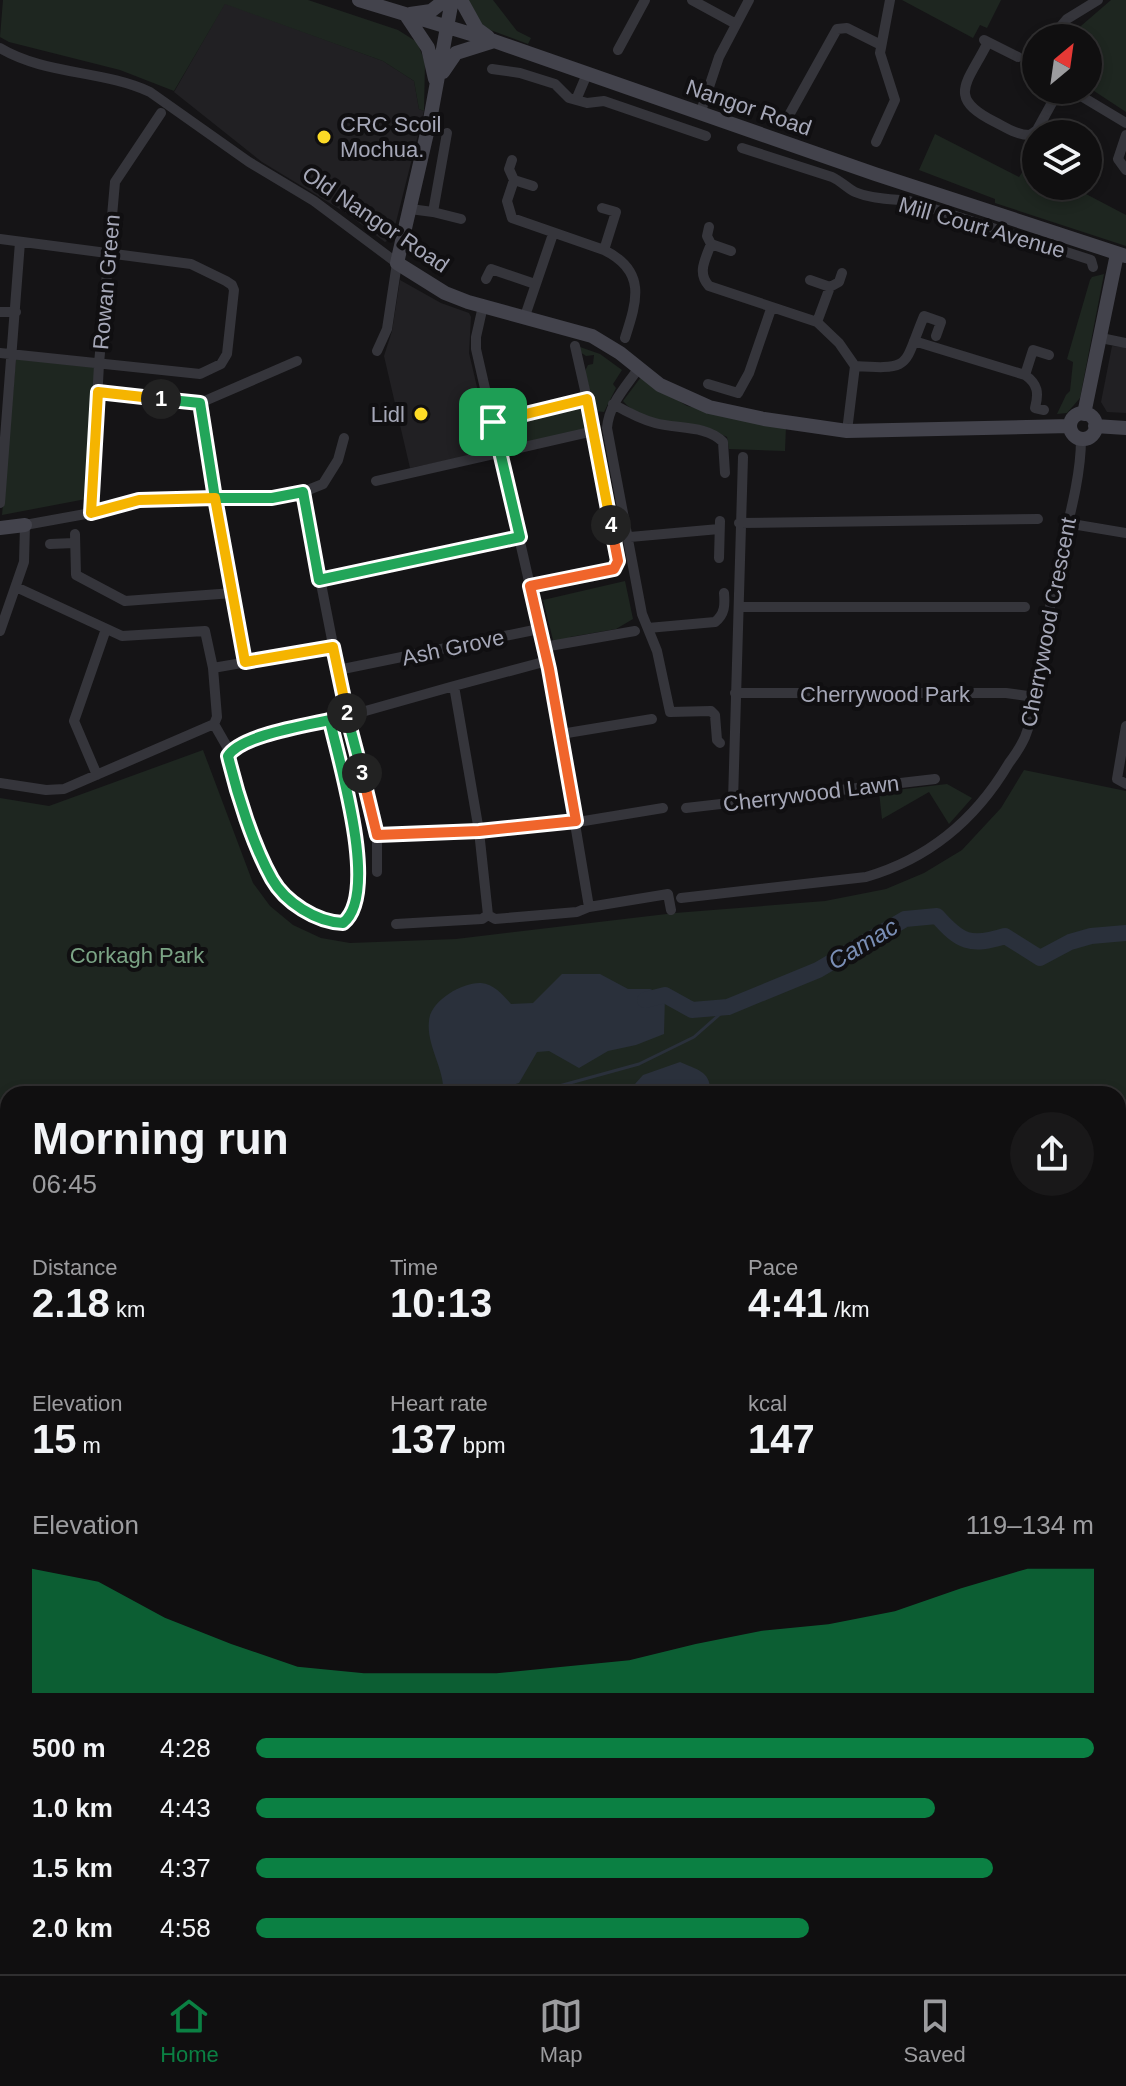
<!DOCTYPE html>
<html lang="en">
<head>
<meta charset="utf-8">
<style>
  :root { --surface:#100f10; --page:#191819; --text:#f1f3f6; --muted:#9c9c9f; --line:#302f30; --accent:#0b8043 }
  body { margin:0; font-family:Arial,sans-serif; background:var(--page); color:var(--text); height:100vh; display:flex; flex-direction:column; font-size:30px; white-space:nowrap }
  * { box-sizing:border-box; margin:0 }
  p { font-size:26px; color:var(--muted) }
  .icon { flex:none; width:44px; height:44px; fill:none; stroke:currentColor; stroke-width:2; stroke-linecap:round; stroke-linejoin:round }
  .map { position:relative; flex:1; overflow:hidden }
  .sheet { position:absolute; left:0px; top:1086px; width:1126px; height:888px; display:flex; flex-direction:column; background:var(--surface); border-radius:24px 24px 0 0; box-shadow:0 4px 12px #0003,0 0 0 2px var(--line) }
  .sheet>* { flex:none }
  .needle { width:52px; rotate:29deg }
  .buttons { position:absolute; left:1022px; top:24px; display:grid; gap:16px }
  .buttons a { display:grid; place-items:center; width:80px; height:80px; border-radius:50%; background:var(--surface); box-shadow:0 4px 12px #0003,0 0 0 2px var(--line); font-size:40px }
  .pin { position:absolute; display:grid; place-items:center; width:68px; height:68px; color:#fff; margin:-34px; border-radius:16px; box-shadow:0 4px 12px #0006 }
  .km { position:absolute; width:40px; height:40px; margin:-20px; border-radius:50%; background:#222; color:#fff; font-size:22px; line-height:40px; text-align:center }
  .round { display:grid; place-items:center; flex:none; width:84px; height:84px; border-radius:42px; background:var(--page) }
  .overview { display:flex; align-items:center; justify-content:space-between; height:136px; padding:0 32px }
  h1 { font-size:44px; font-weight:700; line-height:60px }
  .figures { display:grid; grid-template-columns:repeat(3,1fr); gap:12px; height:136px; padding:8px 32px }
  .figures div { display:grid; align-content:center }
  .figures b { font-size:40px; font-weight:700 }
  .figures small { font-size:22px; font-weight:400 }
  .figures p { font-size:22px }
  .chart { height:224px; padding:16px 32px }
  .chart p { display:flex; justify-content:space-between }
  .chart svg { width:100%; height:144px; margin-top:8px; fill:var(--accent); opacity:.7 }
  ul { padding:0 32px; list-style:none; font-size:26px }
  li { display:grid; grid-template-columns:128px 96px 1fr; align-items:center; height:60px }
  li i { height:20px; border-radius:10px; background:var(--accent) }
  .menu { display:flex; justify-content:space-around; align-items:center; height:112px; border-top:2px solid var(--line); background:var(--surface); font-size:22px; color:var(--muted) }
  .menu a { display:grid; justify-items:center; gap:4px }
  .menu .current { color:var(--accent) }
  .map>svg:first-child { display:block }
</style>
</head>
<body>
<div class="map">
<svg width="1126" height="1974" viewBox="0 0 1126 1974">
  <rect width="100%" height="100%" fill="#151416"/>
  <path fill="#212023" d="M225 3 383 61 414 81 419 109 424 111 392 238 385 242 346 213 262 162 174 92Z
    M400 280 441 303 469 313 471 317 469 353 492 451 410 468 384 356 392 331Z
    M1112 346 1126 347V413L1107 412 1101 402Z"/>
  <path fill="#1e2620" d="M3 0H308L398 30 417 42 425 62 424 111 419 109 414 81 383 61 225 4 174 91 120 70 9 42 0 37Z
    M466 0H493L517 31 531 38 528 44 482 27Z
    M902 0H1001L987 28 980 25 973 38Z
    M1111 0H1126V112L1088 87V38H1067Z
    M935 134 1019 177 1036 152V186H1088V161L1099 167 1086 194 1126 215V246L995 203V199L919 170Z
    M1104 274 1080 398 1067 413 1057 414 1066 395 1070 391 1073 362 1067 359 1090 280 1092 277Z
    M580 347 600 354 622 370 613 384 616 388 604 412 595 411 585 371 588 365 593 364 594 355 586 356 580 352Z
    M16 359 93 367 96 370 86 499 2 515Z
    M641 377 687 406 786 426 785 451 729 449 727 437C699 421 642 426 623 401Z
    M581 405 584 429 514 446 509 421Z
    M625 581 633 619 616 629 570 637 571 640 554 644 543 600Z
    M203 750 253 883 270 906 293 925 321 938 350 943 456 939 675 913 825 901 886 889 924 873 962 850 1001 808 1024 770 1126 791V1212H1118V1094H8V1966H711L712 1974H0V798L49 806Z
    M947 784 972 798 949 824 929 792 882 819 879 792Z
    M1118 1314H1126L1125 1386 1118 1385Z"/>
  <path fill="#2a303b" d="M562 974H600L628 989H650L665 995 664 1034 636 1045 608 1051 579 1068 549 1051 537 1052 519 1083 496 1090 443 1094C446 1071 426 1046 429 1021 430 1001 462 982 481 983 494 984 503 995 511 1004L533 1003Z
    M680 1062C697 1070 712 1071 710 1094H626L643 1075Z
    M8 1277V1388H0V1279Z"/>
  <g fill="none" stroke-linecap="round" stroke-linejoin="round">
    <path stroke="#2a303b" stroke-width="3" d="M530 1094 639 1064 694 1037 728 1007"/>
    <path stroke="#2a303b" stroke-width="16" d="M645 1000 665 995 692 1010 728 1007 818 970 905 919 937 916C960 942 970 947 1005 936L1040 958 1070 942 1091 936 1126 933
      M0 1254 8 1253"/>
    <path stroke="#35353b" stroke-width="10" d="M692 0 736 24
      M1051 38 1067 19 1098 0
      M984 40 1018 57
      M988 42C968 83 945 97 995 122 1007 128 1017 135 1030 135L1037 130 1059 90
      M0 48C45 75 103 70 150 92L249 162 314 201 397 263 387 329 377 351
      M618 50 645 0
      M492 69 520 73 555 84 569 98 587 103 604 101 706 136
      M1071 90 1126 123
      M576 100 587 74
      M700 114 719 57 749 0
      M788 117 837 29 847 28 881 45
      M1126 135 1118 159 1126 170
      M876 142 895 100 880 53 890 0
      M742 148 832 177C841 181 848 189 855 192 872 199 891 199 909 201L1091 260 1093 267
      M512 160 509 169 514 180 533 186
      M514 180 507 201 512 218 604 250C647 271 637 301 625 338
      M602 208 616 212 604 250
      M410 209 433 212 447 133
      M433 212 461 219
      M709 227 707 236 711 244 731 251
      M0 239 191 264 226 281 232 285 234 290 227 354 221 364 200 374 0 353
      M711 244C705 260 697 273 709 286L817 322 839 343 855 366 847 431
      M486 279 491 269 535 284
      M810 280 830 287 839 282 842 273
      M483 306 476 337V349L549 669 589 907 668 894 671 910
      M0 312H16
      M525 316 553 234
      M817 322 830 287
      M1101 338 1126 343
      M914 341 1025 375 1033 350 1049 355
      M855 366C913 370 903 366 924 316L941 322 936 336
      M638 369C625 388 609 404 607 428L642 614 657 651 670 712 711 711 715 715 717 740 720 743
      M1025 375C1038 384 1039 393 1035 408L1044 410
      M708 384 738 393 749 373 771 309
      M98 392 200 403 297 361
      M200 403 245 662
      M613 404C627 412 640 419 655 423 676 429 707 425 723 442L725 473
      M493 422 587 399 575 346
      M376 481 594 431
      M303 492 347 716 377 835V872
      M0 503 20 242
      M91 513 99 364 115 182 161 113
      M739 523 1038 519
      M1066 523 1126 533
      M75 534 76 575 125 601 233 593
      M630 537 719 529
      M50 544 74 543
      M719 558 720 521
      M319 580 520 537
      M530 586 610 571 618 564 587 399
      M16 587 122 636 205 631 213 668 217 717 214 724
      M739 607H1025
      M648 628 715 622C725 614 725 605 724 593
      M0 631 24 562 25 525 91 513 139 500 272 498 303 492 323 484 338 460 344 438
      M544 647 635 631
      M547 661 454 686 479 831 584 821 663 808
      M213 668 333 647
      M338 670 539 629
      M735 693H1006L1035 697
      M214 724 230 752
      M1126 726 1117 779 1126 784
      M561 734 652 719
      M230 752 228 756C236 792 254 847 272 879 285 902 316 922 343 923 380 894 339 762 330 721
      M230 752 251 740 330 721 454 686
      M97 775 74 721 106 629
      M0 783 46 790 64 789 214 724
      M733 801 743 457
      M686 808 935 779
      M377 835 479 831 488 915
      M681 898 866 877C928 859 976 819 1009 763 1015 755 1021 746 1025 737 1043 691 1045 631 1054 582 1063 537 1081 485 1081 439
      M396 924 482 919 488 915 495 919 577 912 589 907
      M1118 1220H1126
      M1118 1308H1126
      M1118 1393H1126
      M1118 1482 1126 1483
      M1118 1567 1126 1568
      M1118 1654H1126
      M1118 1772 1126 1776
      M1118 1832H1126
      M1118 1919H1126
      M784 1966 785 1974
      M961 1966 962 1974
      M873 1969 916 1966"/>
    <path stroke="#43434c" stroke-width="14" d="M359 0 494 41 875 174 1126 256
      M452 0 430 120 397 263 445 293 468 302 592 336 620 353 660 385 709 407 764 419 847 431 1070 426
      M461 0 477 29 488 37
      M410 14 431 11 445 0
      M406 15 428 48 435 79
      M443 72 456 53 494 41
      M1070 426a13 13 0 1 1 26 0a13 13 0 1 1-26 0Z
      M1084 414 1117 254
      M1095 426 1126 428
      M0 528 25 525"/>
  </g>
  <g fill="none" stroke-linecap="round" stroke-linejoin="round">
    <defs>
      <path id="split-1" d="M161 399 200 403 215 498H272L303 492 319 580 520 537 493 422"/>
      <path id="split-2" d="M161 399 98 392 91 513 139 500 215 498 245 662 333 647 347 713"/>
      <path id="split-3" d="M347 713V716L330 721C339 762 380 894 343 923 316 922 285 902 272 879 253 845 237 794 228 756 242 733 319 724 347 716L362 773"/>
      <path id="split-4" d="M362 773 377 835 479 831 576 821 549 669 530 586 614 569 618 561 611 525"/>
      <path id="split-5" d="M493 422 587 399 611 525"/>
    </defs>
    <use href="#split-1" stroke="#fff" stroke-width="16"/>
    <use href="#split-2" stroke="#fff" stroke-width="16"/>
    <use href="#split-3" stroke="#fff" stroke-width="16"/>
    <use href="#split-4" stroke="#fff" stroke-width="16"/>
    <use href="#split-5" stroke="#fff" stroke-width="16"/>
    <use href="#split-1" stroke="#22a559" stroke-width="10"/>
    <use href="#split-2" stroke="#f5b400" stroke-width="10"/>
    <use href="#split-3" stroke="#22a559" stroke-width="10"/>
    <use href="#split-4" stroke="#f0652b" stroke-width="10"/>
    <use href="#split-5" stroke="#f5b400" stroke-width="10"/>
  </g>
  <g fill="#fddb26" stroke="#100f11" stroke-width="3">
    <circle cx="324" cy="137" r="8"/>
    <circle cx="421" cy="414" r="8"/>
  </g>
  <g text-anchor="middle" stroke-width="8" stroke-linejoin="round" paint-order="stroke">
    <g font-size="22" fill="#a5a7b7" stroke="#100f11">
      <text transform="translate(749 107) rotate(19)" y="8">Nangor Road</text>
      <text transform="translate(376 219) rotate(34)" y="8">Old Nangor Road</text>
      <text transform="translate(982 227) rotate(16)" y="8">Mill Court Avenue</text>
      <text transform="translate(106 282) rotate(-85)" y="8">Rowan Green</text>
      <text transform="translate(1048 622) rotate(-79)" y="8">Cherrywood Crescent</text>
      <text transform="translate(453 647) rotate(-12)" y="8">Ash Grove</text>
      <text x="885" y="702">Cherrywood Park</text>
      <text transform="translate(811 793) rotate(-7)" y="8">Cherrywood Lawn</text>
    </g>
    <g font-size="22" fill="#a5a7b7" stroke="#100f11" text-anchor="start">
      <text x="340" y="132">CRC Scoil<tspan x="340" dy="25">Mochua.</tspan></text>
      <text x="405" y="422" text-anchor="end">Lidl</text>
    </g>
    <g font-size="22" fill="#7ba485" stroke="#100f11">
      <text x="137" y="963">Corkagh Park</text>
    </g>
    <g font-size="24" font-style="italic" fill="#7a8eb5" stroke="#100f11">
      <text transform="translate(863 944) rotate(-31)" y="8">Camac</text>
    </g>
  </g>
</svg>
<div class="buttons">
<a><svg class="needle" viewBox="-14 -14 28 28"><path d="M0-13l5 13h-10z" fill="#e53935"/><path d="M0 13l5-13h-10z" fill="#9c9c9f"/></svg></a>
<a><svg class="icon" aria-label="layers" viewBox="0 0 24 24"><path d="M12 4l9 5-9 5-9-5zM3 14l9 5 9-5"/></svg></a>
</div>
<div class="pin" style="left:493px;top:422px;background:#1e9e55"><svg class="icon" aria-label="arrive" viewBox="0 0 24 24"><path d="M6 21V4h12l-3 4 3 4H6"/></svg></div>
<b class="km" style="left:161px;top:399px">1</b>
<b class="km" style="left:347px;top:713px">2</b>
<b class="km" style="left:362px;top:773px">3</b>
<b class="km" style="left:611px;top:525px">4</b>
<section class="sheet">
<div class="overview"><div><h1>Morning run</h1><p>06:45</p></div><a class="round"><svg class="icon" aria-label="share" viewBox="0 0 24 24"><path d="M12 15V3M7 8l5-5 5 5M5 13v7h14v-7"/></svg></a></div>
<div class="figures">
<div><p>Distance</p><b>2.18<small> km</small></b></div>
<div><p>Time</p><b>10:13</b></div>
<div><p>Pace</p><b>4:41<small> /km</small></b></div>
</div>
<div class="figures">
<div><p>Elevation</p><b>15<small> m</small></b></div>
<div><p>Heart rate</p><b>137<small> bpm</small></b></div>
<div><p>kcal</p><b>147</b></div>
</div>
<div class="chart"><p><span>Elevation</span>119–134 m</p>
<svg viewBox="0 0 160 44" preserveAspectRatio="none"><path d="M0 44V6L10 10L20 21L30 29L40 36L50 38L60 38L70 38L80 36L90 34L100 29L110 25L120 23L130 19L140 12L150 6L160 6V44z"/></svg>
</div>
<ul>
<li><b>500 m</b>4:28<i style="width:100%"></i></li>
<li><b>1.0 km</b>4:43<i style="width:81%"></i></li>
<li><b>1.5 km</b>4:37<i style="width:88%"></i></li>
<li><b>2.0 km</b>4:58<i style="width:66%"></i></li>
</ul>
</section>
</div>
<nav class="menu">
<a class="current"><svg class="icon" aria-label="home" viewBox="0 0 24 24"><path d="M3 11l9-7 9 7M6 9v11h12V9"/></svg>Home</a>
<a><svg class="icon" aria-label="map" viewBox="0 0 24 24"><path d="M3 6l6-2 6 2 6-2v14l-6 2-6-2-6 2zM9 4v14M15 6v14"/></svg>Map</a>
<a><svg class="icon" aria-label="saved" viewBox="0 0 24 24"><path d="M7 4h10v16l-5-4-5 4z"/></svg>Saved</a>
</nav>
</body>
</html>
